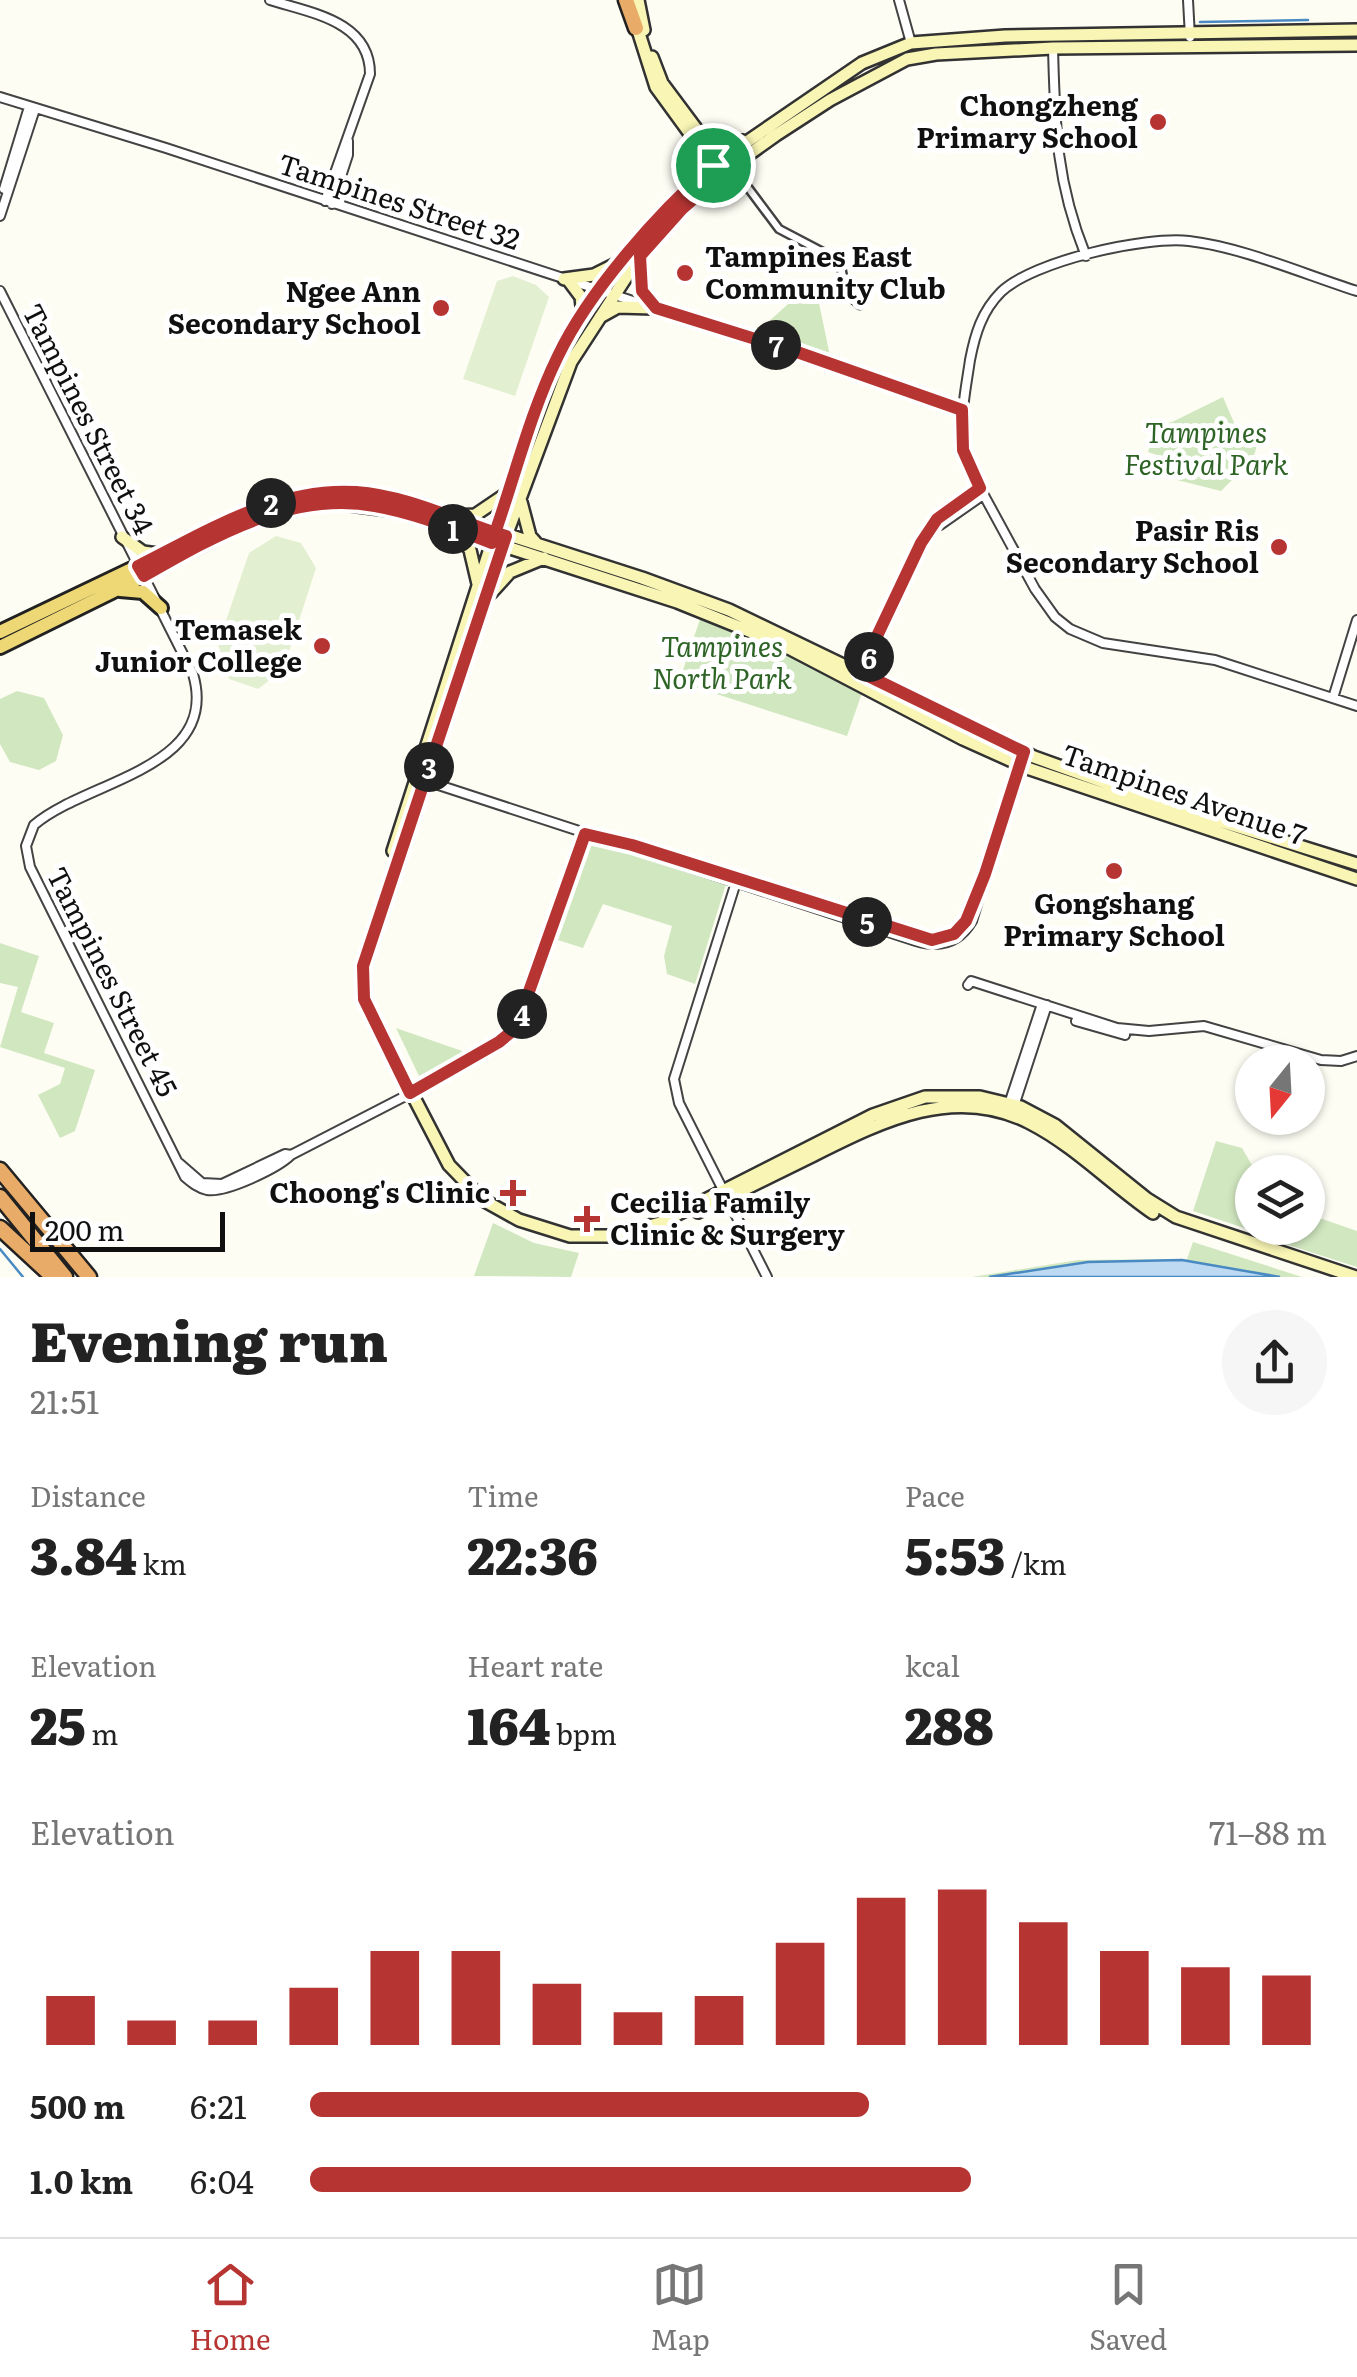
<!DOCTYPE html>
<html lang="en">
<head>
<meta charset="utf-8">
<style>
  :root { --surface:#fff; --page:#f6f6f6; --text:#222; --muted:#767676; --line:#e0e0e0; --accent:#b63533 }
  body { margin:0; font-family:Literata,serif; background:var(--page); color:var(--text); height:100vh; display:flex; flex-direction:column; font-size:38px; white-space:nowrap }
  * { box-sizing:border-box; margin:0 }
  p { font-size:32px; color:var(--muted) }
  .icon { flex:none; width:55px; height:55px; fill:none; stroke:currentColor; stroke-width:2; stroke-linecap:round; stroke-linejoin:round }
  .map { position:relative; height:1277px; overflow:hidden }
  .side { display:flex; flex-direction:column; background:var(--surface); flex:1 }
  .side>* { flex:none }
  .needle { width:65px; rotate:198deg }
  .controls { position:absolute; left:1235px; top:1045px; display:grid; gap:20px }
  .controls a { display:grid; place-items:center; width:90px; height:90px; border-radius:50%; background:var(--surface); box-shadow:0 2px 8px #0004; font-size:50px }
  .scale { position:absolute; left:30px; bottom:25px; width:195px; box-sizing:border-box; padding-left:10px; border:5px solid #101010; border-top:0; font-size:28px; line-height:35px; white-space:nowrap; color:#101010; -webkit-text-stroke:8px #fff; paint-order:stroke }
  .pin { position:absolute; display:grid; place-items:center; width:85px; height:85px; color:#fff; margin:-42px; border:5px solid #fff; border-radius:50%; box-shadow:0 2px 10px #0007 }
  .km { position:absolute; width:50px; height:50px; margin:-25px; border-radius:50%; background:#222; color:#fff; font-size:28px; line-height:50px; text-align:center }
  .round { display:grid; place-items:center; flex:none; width:105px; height:105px; border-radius:52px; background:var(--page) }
  .summary { display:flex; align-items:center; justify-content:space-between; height:170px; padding:0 30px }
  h1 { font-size:55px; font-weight:800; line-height:75px }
  .metrics { display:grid; grid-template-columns:repeat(3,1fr); gap:15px; height:170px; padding:10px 30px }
  .metrics div { display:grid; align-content:center }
  .metrics b { font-size:50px; font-weight:800 }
  .metrics small { font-size:28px; font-weight:400 }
  .metrics p { font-size:28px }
  .chart { height:280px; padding:20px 30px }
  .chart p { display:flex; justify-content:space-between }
  .chart svg { width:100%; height:180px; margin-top:10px; stroke:var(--accent); stroke-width:6 }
  ul { padding:0 30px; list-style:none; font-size:32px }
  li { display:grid; grid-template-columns:160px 120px 1fr; align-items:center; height:75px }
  li i { height:25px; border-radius:12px; background:var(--accent) }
  .dock { display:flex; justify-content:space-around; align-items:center; height:140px; border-top:2px solid var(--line); background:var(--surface); font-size:28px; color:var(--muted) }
  .dock a { display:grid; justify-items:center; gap:5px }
  .dock .current { color:var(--accent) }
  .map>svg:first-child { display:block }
</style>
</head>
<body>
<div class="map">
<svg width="1357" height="1277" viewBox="0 0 1357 1277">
  <rect width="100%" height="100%" fill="#fefdf4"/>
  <path fill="#d1e7c0" d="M797 296 819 303 830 356 757 332Z
    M1223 397 1238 432 1260 437 1248 473 1236 476 1221 491 1177 480 1163 457 1148 452 1157 425 1172 422Z
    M700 619 765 644 863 690 847 736 679 682Z
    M17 691 44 698 63 735 56 761 39 770 10 762 0 744V699Z
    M593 840 726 884 695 984 667 974 664 956 672 926 603 904 583 948 558 940Z
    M0 943 39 956 21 1012 54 1023 44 1053 95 1070 75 1131 60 1138 38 1095 60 1084 65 1068 0 1047 18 987 0 983Z
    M396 1028 465 1052 419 1076Z
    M1216 1141 1242 1148 1256 1172H1252V1228H1275L1271 1237 1193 1211Z
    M1308 1214 1357 1231V1267L1273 1240 1279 1228H1308Z
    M493 1223 534 1243 579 1253 571 1277 474 1276Z
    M1193 1242 1302 1277H972L1078 1260 1187 1259Z"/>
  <path fill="#e2efd1" d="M513 276 536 285 549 297 515 396 463 379 497 281Z
    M276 536 301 543 316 568 283 670 258 689 229 679 218 644 249 553Z"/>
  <path fill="#bddaf2" stroke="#4a8ac3" stroke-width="2.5" d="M1182 1260 1280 1277H989L1088 1262Z"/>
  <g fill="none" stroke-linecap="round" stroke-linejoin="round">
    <path stroke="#4a8ac3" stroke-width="2.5" d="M1200 22 1308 20
      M0 1249 23 1277"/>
    <defs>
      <path id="pedestrian" d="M737 173 779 229 840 261 846 293 860 305"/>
      <path id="minor" d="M270 0C311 13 370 21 370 74L325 201
        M899 0 911 43
        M1188 0 1190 37
        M1053 48C1055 126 1056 182 1086 256
        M0 97 166 148 642 304
        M4 189 29 107
        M332 204 348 155V141
        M0 216 35 109
        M0 291 193 674C221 769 86 780 34 825L26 846 30 867 185 1177C192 1183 198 1188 207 1190 226 1193 278 1168 291 1155
        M1357 291C1306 275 1242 247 1189 241 1145 236 1033 261 1001 292 982 311 975 334 970 360 965 395 956 432 968 466L1035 589 1055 617 1070 629 1103 643 1215 660 1357 706
        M656 308 797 352 962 410
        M935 524 940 525 983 495
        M860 673 921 543 937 519 980 487
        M1333 698 1357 620
        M420 779 916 941C940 948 959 943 972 921L1021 760
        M737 879 674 1079 679 1103 767 1277
        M935 940 954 934 965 922
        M968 985 971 981 1117 1028 1149 1031 1204 1026 1321 1060 1341 1061 1357 1056
        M1076 1021 1125 1035
        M1009 1104 1042 1004
        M1014 1106 1047 1005
        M179 1163 202 1183 222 1184 285 1154 291 1155 421 1088 499 1042 513 1032 522 1015 585 833"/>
      <path id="secondary" d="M638 0 644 30
        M636 24 656 87 715 168
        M652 57 662 83 721 162
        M704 135 721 144 743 141
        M640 256 641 291 656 309
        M564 279 594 275 618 263
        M569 281 581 297 583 316
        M600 317 618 307 653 308
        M521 502 530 536 537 544
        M456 516 475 515 506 494
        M458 532 470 550 478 584
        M122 537 143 552 158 554
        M138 566 246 512 289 497 357 492 403 501 642 578 729 610 1034 757 1165 804 1357 864
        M144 576 233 530 291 508 335 503 396 511 677 602 781 644 963 739 1030 769 1357 879
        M491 593 510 572 544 558
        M393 851 495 533 557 357 577 323 644 235 671 204 713 165 862 63 911 43 1005 36 1357 30
        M698 1212C736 1193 775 1174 814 1155 882 1121 955 1084 1030 1123 1075 1146 1112 1185 1153 1213
        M1356 1277 1176 1217 1147 1199 1055 1125 1021 1107 980 1097H925L873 1115 660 1223 612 1236H570L519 1220 483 1200 449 1165 367 1007 363 992V967L506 536 571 362 640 256 682 209 720 175 776 135 830 100 907 59 936 54 1053 48 1357 45"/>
      <path id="primary" d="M120 590 143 592 161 608
        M0 632 138 566
        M0 647 144 576"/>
      <path id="motorway" d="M626 0 636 28
        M0 1170 89 1277
        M0 1197 65 1277
        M0 1228 53 1277"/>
    </defs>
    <use href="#pedestrian" stroke="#434343" stroke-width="11"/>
    <use href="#minor" stroke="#434343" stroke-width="12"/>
    <use href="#secondary" stroke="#323232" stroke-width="16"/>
    <use href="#primary" stroke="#212121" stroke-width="18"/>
    <use href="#motorway" stroke="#212121" stroke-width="19"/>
    <use href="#pedestrian" stroke="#fff" stroke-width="6"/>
    <use href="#minor" stroke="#fff" stroke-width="8"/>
    <use href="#secondary" stroke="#f8f5b5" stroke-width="11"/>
    <use href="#primary" stroke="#edd875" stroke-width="12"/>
    <use href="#motorway" stroke="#e8ab68" stroke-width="14"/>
  </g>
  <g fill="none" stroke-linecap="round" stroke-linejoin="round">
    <defs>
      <path id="route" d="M713 165C658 213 589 291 558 356 532 409 517 468 498 524L492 543C454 529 415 513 375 506 291 491 214 536 144 576L138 566C206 532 276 487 356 492 401 495 447 516 490 531L506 536 363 966 364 999 410 1093 499 1042 516 1028 585 834 632 845 932 940 954 934 966 921 985 874 1024 752 860 672 921 543 937 519 980 488 963 450 962 410 797 352 656 308 642 291 640 256 682 209 728 169 719 160 713 165"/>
    </defs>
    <use href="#route" stroke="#fff" stroke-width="20"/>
    <use href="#route" stroke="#b63533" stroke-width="12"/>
  </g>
  <g fill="#b63533" stroke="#fff" stroke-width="4">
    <circle cx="1158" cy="122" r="10"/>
    <circle cx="685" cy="273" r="10"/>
    <circle cx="441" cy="308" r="10"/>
    <circle cx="1279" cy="547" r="10"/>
    <circle cx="322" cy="646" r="10"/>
    <circle cx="1114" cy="871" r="10"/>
    <path d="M508 1178h10v10h10v10h-10v10h-10v-10h-10v-10h10z"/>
    <path d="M582 1204h10v10h10v10h-10v10h-10v-10h-10v-10h10z"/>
  </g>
  <g text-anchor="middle" stroke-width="10" stroke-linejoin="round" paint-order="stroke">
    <g font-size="28" font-weight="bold" fill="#101010" stroke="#fff" text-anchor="end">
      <text x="1138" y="116">Chongzheng<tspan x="1138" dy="32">Primary School</tspan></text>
      <text x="705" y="267" text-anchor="start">Tampines East<tspan x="705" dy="32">Community Club</tspan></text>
      <text x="421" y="302">Ngee Ann<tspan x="421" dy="32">Secondary School</tspan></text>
      <text x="1259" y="541">Pasir Ris<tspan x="1259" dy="32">Secondary School</tspan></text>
      <text x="302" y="640">Temasek<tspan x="302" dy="32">Junior College</tspan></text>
      <text x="1114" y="914" text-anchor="middle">Gongshang<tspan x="1114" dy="32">Primary School</tspan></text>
      <text x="490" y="1203">Choong's Clinic</text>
      <text x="610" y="1213" text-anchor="start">Cecilia Family<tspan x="610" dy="32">Clinic &amp; Surgery</tspan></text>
    </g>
    <g font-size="28" fill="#101010" stroke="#fff">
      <text transform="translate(399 202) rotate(18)" y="10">Tampines Street 32</text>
      <text transform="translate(88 419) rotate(63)" y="10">Tampines Street 34</text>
      <text transform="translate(1184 795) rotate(19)" y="10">Tampines Avenue 7</text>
      <text transform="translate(112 982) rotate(63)" y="10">Tampines Street 45</text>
    </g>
    <g font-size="28" font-style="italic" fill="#2e6425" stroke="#fff">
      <text x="1206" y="443">Tampines<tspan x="1206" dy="32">Festival Park</tspan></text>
      <text x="722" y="657">Tampines<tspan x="722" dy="32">North Park</tspan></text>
    </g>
  </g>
</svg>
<div class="controls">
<a><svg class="needle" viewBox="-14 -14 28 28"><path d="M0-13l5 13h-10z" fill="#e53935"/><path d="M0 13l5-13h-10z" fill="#767676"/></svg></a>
<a><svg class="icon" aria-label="layers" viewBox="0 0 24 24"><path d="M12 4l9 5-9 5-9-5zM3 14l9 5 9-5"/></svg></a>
</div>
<div class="scale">200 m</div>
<div class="pin" style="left:713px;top:165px;background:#1e9e55"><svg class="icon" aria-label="arrive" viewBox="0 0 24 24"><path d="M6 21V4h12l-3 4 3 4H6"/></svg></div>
<b class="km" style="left:453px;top:529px">1</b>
<b class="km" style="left:271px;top:503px">2</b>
<b class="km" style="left:429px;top:767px">3</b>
<b class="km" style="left:522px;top:1014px">4</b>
<b class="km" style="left:867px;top:922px">5</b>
<b class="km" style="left:869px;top:657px">6</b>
<b class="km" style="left:776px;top:345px">7</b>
</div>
<section class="side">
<div class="summary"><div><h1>Evening run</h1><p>21:51</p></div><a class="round"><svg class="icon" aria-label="share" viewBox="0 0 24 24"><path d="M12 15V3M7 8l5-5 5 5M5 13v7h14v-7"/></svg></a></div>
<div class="metrics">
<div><p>Distance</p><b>3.84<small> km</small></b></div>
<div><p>Time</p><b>22:36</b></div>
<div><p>Pace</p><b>5:53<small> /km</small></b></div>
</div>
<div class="metrics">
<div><p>Elevation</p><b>25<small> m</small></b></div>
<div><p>Heart rate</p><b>164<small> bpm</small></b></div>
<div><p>kcal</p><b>288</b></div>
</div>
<div class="chart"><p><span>Elevation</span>71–88 m</p>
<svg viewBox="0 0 160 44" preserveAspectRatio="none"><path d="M5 44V32M15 44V38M25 44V38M35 44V30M45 44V21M55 44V21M65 44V29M75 44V36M85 44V32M95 44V19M105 44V8M115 44V6M125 44V14M135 44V21M145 44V25M155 44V27"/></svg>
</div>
<ul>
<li><b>500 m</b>6:21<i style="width:55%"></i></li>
<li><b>1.0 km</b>6:04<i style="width:65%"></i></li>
</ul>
</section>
<nav class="dock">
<a class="current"><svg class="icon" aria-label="home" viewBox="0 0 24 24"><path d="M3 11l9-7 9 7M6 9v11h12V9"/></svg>Home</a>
<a><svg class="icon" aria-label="map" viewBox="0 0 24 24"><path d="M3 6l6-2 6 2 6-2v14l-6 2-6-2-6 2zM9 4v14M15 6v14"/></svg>Map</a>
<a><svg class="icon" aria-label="saved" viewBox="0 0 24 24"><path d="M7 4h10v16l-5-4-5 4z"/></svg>Saved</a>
</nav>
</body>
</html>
